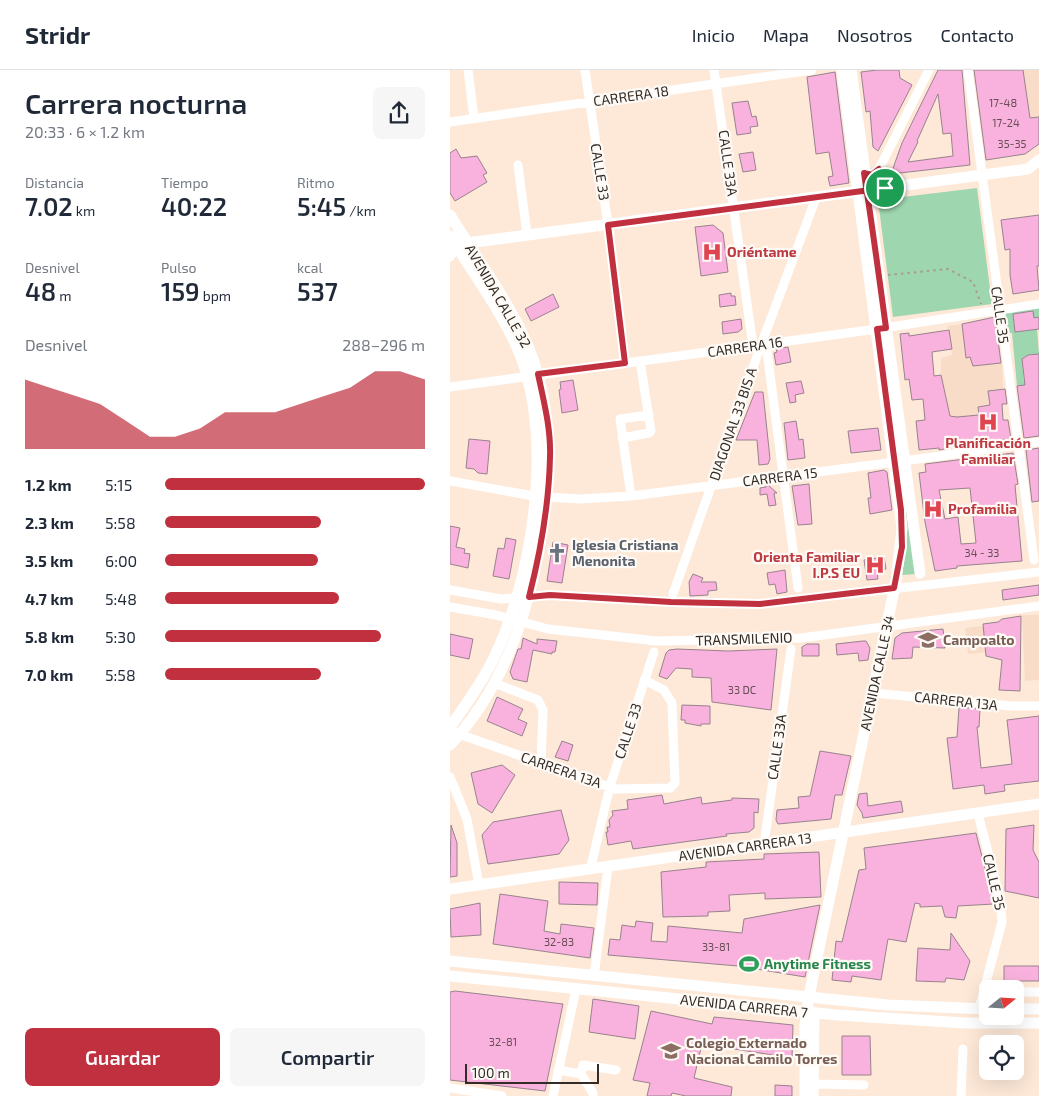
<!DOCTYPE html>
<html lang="es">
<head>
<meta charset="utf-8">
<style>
  :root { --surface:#fff; --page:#f6f6f7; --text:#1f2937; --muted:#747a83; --line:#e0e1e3; --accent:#c0303e }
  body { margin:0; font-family:"Exo 2",sans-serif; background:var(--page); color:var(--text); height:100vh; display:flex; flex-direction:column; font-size:19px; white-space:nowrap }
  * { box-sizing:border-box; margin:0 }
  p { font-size:16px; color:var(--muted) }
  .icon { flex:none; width:28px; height:28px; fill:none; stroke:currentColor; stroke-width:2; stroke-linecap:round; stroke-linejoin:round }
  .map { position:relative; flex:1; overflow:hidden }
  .drawer { display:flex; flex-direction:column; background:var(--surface); width:450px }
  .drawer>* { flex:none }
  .needle { width:32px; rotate:72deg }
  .buttons { position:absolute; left:529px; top:910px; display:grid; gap:10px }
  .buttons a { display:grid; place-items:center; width:45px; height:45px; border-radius:8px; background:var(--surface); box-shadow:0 5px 20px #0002; font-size:25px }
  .scale { position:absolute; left:15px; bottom:12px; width:134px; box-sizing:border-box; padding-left:5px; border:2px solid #332b25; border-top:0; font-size:14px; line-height:18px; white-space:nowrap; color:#332b25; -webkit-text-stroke:4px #fefaf6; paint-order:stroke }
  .pin { position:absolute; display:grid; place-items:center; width:42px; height:42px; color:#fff; margin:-21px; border:2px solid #fff; border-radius:50%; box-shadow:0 1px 5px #0007 }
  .round { display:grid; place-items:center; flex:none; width:52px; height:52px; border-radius:8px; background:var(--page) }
  .headline { display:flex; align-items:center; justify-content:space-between; height:85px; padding:0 25px }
  h1 { font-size:28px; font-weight:600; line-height:38px }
  .metrics { display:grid; grid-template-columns:repeat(3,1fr); gap:8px; height:85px; padding:5px 25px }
  .metrics div { display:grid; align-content:center }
  .metrics b { font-size:25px; font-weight:600 }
  .metrics small { font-size:14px; font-weight:400 }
  .metrics p { font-size:14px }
  .chart { height:140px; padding:10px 25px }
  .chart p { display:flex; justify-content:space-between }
  .chart svg { width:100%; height:90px; margin-top:5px; fill:var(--accent); opacity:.7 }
  .cta { display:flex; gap:10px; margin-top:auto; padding:10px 25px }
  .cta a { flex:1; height:58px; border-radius:8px; background:var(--accent); color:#fff; font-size:20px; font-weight:600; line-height:58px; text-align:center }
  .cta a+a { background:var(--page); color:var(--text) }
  ul { padding:0 25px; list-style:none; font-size:16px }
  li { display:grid; grid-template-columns:80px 60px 1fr; align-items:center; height:38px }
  li i { height:12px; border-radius:6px; background:var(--accent) }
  header { display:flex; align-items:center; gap:30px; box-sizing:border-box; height:70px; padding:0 25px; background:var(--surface); border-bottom:1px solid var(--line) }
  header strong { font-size:24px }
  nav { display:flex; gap:28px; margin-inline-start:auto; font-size:18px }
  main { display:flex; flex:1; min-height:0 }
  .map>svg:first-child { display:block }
</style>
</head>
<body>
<header>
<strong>Stridr</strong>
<nav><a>Inicio</a><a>Mapa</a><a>Nosotros</a><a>Contacto</a></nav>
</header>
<main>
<section class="drawer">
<div class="headline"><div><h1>Carrera nocturna</h1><p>20:33 · 6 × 1.2 km</p></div><a class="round"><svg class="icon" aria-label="share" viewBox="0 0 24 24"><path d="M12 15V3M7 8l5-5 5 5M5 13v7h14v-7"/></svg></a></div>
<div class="metrics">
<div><p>Distancia</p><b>7.02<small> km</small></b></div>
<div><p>Tiempo</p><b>40:22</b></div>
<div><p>Ritmo</p><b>5:45<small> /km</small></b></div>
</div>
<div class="metrics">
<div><p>Desnivel</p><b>48<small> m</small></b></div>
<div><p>Pulso</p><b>159<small> bpm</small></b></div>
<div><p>kcal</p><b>537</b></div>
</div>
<div class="chart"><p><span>Desnivel</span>288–296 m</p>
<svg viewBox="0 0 160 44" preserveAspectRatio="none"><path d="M0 44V10L10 14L20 18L30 22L40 30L50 38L60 38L70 34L80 26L90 26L100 26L110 22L120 18L130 14L140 6L150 6L160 10V44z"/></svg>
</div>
<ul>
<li><b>1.2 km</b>5:15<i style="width:100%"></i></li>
<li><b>2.3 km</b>5:58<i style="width:60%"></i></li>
<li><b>3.5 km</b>6:00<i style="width:59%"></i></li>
<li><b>4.7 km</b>5:48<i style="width:67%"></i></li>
<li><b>5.8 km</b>5:30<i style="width:83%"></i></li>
<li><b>7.0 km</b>5:58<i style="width:60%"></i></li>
</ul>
<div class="cta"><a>Guardar</a><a>Compartir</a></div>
</section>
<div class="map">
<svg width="589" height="1026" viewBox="0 0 589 1026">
  <rect width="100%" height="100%" fill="#fee9d8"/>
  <path fill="#f8dcc7" d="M573 0H589V47L580 48Z
    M512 254 516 288 520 287 523 296 552 293 553 319 538 321 540 335 529 345 513 350 500 345 491 305V288L502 285 498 256Z
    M572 545H589V610L575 611Z
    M533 556 536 582 518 584 515 558Z"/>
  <path fill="#9ed6af" d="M527 118 542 234 443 247 428 130Z
    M589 236V247L584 248 582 241 563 244 565 261 587 259 589 284 578 285 572 289 574 312H577L578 315 567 316 562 263H558L555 241Z
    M434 269 466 504 452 505 456 480 457 452 430 270Z"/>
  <path fill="#f9b2dd" stroke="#98828e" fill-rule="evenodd" d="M427 0H449L450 8 462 15 428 81 423 77 420 41 416 42 411 2Z
    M488 0H512L520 95 441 104 452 73ZM488 24 493 64 501 63 503 86 458 92 468 72 467 71Z
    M524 0H573L580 48 589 47V74L575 84 536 90Z
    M385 2 399 113 380 116 378 107 383 106 379 82 366 84 357 7Z
    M298 31 302 47 306 46 308 56 300 57 301 63 287 65 282 33Z
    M6 79 11 88 27 86 37 103 33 105 37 112 5 131 0 123V83Z
    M303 82 306 100 293 102 289 84Z
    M589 145V196H587L589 220 563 224 560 205V179L555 180 551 150Z
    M263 155 273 163 278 202 251 206 245 157Z
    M281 223V226H285L286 235 270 237 269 225Z
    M103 224 109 237 81 251 75 239Z
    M583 241 584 248 589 247V259L565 262 563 244Z
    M545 247 551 293 523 296 520 287 516 288 512 254Z
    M291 249 292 259 288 262 273 264 272 252Z
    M499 260 502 279 482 282 484 306 491 305 500 346 507 347 529 345 528 337 540 335 538 321 555 319 557 334H552L553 350H558L561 369 499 375 500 378 489 380V378L469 380 466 351 475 350 473 329 462 330 459 309 455 310 450 264 459 263V266Z
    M338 277 341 292 326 295 324 283 327 282 326 279Z
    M589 284V366L574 368 567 316 575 315 572 289 578 285Z
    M123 310 128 340 112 343 109 320 111 319 110 312Z
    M351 311 354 323 345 325 346 332 340 333 336 313Z
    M305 322H313L320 389 318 394 309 395 307 370H286Z
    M346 351 349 370 353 369 355 388 338 390 334 353Z
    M428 358 431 380 401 383 398 361Z
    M19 369 40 371 37 404 28 403 24 399 16 398Z
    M589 378V431L582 432 576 380Z
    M563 383 568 414 565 415 572 491 507 496V498L485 501 475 452 469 403 476 402 475 394ZM520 418 526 473 511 474 508 447 495 449 489 420Z
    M434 400 437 402 442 440 420 444 418 428H421L418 403Z
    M359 414 362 454 348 455 342 416Z
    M316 415H318L327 423H324L326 435 319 436 317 424 310 425V418L316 417Z
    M0 456 10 458 6 477 15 479 14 483 20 484 18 498 0 494Z
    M56 468 66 470 59 509 43 506 48 478 54 479Z
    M103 472 118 475 112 513 97 511Z
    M434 487 436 499 427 501 428 509 417 510 414 490Z
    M335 500 337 522 327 524 325 514 319 515 317 503Z
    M243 504 253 508 251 512H266L267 520 258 521V525L240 526 239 512Z
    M589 515V525L553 530 552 520Z
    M571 546 570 621 549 620 552 590 536 586 533 554 548 552 552 549Z
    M493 559 495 578 463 577 462 588 442 589 445 568 452 563Z
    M0 564 23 569 19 589 0 585Z
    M73 568 87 574V569L107 571 105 582H102V584L83 580 77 612 63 609 60 602 68 579H71Z
    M413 571H416L420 578 418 590 409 591 408 583 387 585 386 574Z
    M357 574H369V586H352V577Z
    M227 579 278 581 327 579 321 640 262 632 261 608 242 607V599L226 598 217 609 209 606 216 583 219 580Z
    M47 627 73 639 68 649 77 653 72 666 37 651Z
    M232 635 260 636V654H251V656L235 653V650H231Z
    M509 637 530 639 529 657H527L531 698 562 694 557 650 589 646V711L554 715 555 721 535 724 534 715 503 719 497 668 507 667Z
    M112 671 123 675 118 691 105 687Z
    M370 681 401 686 392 725H385L381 749 328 754 326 750 327 740 349 738 348 727 360 726Z
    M52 695 65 705 42 743 28 734 21 703Z
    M417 723 418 736 451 731 453 742 413 748 412 743 407 735 409 724Z
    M212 725 214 734 251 727 252 734 282 730V728L309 729 308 743 304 742V758L299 762 276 764 277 766 183 779 181 771 158 775 156 762H158L157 757H160L159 750 163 745 162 741 178 739 177 730Z
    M111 740 119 770 109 784 38 794 32 765 43 752Z
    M1 755 7 773V806L0 807Z
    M584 755 583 780 589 792V828L555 821 556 759Z
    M526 763 544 834 508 836 506 848 495 847 492 836 470 837V834L465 833 456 872 438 869 431 910 402 906 401 912 382 910 386 871 392 872 409 800 416 799 414 778Z
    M369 782 371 827 315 829V823L279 825 280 841 258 842V846L213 847 211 802 256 797V792L314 789V784Z
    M109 812 148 813 147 835 109 834Z
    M50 824 98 831 94 861 110 864 111 854 144 858 140 888 43 874Z
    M30 833 31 865 1 867 0 839Z
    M370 835 355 907 288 896 158 885 160 869 170 870 172 855 185 857 186 851 203 853 201 871 217 872 218 856 292 863 294 849Z
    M501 863 520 891 514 910 496 908 495 912 466 911 468 878 500 880Z
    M554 896H589V911H554Z
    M5 921 113 934 95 1021 0 1010V922Z
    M143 929 189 936 185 969 139 962Z
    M201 941 262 954 264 947 343 955 342 988 252 974 244 1008 282 1017 281 1026H236L222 1023 221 1026H197L200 1013 183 1010Z
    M392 966H420L421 1005H392Z
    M325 1015 342 1016V1026H325Z"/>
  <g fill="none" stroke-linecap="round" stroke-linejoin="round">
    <path stroke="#aa9b8e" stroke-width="2" stroke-dasharray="2.5 4" stroke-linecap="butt" d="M438 205 498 199 523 212 531 234"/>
    <path stroke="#fff" stroke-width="9" d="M18 0 24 48
      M135 0 158 155 175 293
      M264 0 303 276
      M518 0 584 490
      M0 52 362 0
      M68 95 77 165
      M414 103 422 105 429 99 479 0
      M0 187 7 177
      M316 274 348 518
      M0 317 427 259 589 234
      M172 368 199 363 201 361 190 291
      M454 391 589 372
      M0 411 84 426
      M181 426 170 349 199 345
      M96 427 130 429 181 426 445 392
      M0 520 51 529 101 525 221 532 310 534 589 502
      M223 524 311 275 366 128
      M0 537 46 545 98 559 207 571 351 568 589 536
      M44 613 88 630 93 640 91 693
      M423 623 562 636H589
      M0 661 165 719 220 718 225 713 222 633 214 620 194 610
      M0 707 17 749 29 815
      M528 744 550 828 552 852 529 939
      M314 775 341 579
      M140 800 160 716 204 582
      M144 906 158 797
      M565 922H589
      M108 1000 131 1004 133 995 166 1000
      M131 1004 143 1023V1026
      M364 1014 414 1015
      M0 1018 52 1026
      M103 1026 126 919
      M364 1026 365 943
      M511 1026 513 979"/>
    <path stroke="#fff" stroke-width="11" d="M401 0 470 503
      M0 145C27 189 66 241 83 289 102 343 100 390 94 445 84 528 58 613 0 675
      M0 166C23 203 55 246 71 287 103 374 83 508 43 590 31 614 16 635 0 657
      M7 177 17 173 578 99 589 90
      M0 819 589 734
      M0 891 438 935 538 939
      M0 906 387 945 515 953H589
      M565 939H589
      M355 1026V955L359 926 446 511 452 458 392 0"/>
  </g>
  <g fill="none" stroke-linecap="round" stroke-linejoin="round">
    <defs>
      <path id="route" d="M435 118C343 130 251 143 158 155L175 293 88 304C94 332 101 359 100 387 99 432 90 484 79 527L100 525 221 532 310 534 444 518 452 477 451 440 427 259 436 258C429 206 422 154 414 103L422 105 429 99V111L435 118"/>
    </defs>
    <use href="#route" stroke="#fff" stroke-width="10"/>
    <use href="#route" stroke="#c0303e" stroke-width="6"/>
  </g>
  <defs>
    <symbol id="hospital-bare" viewBox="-9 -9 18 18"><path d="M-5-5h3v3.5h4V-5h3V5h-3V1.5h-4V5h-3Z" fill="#e0444e" stroke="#fefaf6" stroke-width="2.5" paint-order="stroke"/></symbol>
    <symbol id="church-bare" viewBox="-9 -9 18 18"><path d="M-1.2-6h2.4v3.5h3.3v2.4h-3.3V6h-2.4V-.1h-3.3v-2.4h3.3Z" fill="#6b7280" stroke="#fefaf6" stroke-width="2.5" paint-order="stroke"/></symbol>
    <symbol id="university-bare" viewBox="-9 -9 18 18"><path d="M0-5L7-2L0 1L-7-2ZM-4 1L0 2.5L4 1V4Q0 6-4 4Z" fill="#8d6e63" stroke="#fefaf6" stroke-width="2.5" paint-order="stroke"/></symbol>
    <symbol id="stadium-bare" viewBox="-9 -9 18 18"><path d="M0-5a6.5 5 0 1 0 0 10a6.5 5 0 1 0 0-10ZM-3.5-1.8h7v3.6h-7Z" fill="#2e9e5b" stroke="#fefaf6" stroke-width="2.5" paint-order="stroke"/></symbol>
  </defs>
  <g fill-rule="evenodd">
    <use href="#hospital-bare" x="248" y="168" width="28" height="28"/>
    <use href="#hospital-bare" x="524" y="338" width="28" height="28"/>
    <use href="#hospital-bare" x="469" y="425" width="28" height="28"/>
    <use href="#church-bare" x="93" y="469" width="28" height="28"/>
    <use href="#hospital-bare" x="411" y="481" width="28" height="28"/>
    <use href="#university-bare" x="464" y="556" width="28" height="28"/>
    <use href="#stadium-bare" x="285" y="880" width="28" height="28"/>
    <use href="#university-bare" x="207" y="967" width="28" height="28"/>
  </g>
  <g text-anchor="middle" stroke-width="4.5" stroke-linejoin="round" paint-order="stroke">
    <g font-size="11" fill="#644d53">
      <text x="553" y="37">17-48</text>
      <text x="556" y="57">17-24</text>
      <text x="562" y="78">35-35</text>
      <text x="532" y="487">34 - 33</text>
      <text x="292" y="624">33 DC</text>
      <text x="109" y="876">32-83</text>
      <text x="266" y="881">33-81</text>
      <text x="53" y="976">32-81</text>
    </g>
    <g font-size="14" fill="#332b25" stroke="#fefaf6">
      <text transform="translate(181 26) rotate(-8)" y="5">CARRERA 18</text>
      <text transform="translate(278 93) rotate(82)" y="5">CALLE 33A</text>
      <text transform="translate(150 102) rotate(81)" y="5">CALLE 33</text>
      <text transform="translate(48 226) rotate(60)" y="5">AVENIDA CALLE 32</text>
      <text transform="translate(550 245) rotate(82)" y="5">CALLE 35</text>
      <text transform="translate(295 277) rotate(-8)" y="5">CARRERA 16</text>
      <text transform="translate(283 354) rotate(-71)" y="5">DIAGONAL 33 BIS A</text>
      <text transform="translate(330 407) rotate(-7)" y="5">CARRERA 15</text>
      <text transform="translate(294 569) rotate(-2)" y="5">TRANSMILENIO</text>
      <text transform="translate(427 603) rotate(-78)" y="5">AVENIDA CALLE 34</text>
      <text transform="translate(506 631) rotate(6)" y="5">CARRERA 13A</text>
      <text transform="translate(178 661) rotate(-72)" y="5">CALLE 33</text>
      <text transform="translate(327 677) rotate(-82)" y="5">CALLE 33A</text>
      <text transform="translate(111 700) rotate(19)" y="5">CARRERA 13A</text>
      <text transform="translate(295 777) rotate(-8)" y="5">AVENIDA CARRERA 13</text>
      <text transform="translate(544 812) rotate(77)" y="5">CALLE 35</text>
      <text transform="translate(294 936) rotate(6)" y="5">AVENIDA CARRERA 7</text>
    </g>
    <g font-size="14" font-weight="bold" fill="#be3a42" stroke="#fefaf6" text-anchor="start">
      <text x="277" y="187">Oriéntame</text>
      <text x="538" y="378" text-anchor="middle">Planificación<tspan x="538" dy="16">Familiar</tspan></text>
      <text x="498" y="444">Profamilia</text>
      <text x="410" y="492" text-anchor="end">Orienta Familiar<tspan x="410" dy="16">I.P.S EU</tspan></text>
    </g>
    <g font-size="14" font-weight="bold" fill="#5b616d" stroke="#fefaf6" text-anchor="start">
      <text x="122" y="480">Iglesia Cristiana<tspan x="122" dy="16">Menonita</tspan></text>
    </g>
    <g font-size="14" font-weight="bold" fill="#785e54" stroke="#fefaf6" text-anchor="start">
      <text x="493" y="575">Campoalto</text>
      <text x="236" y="978">Colegio Externado<tspan x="236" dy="16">Nacional Camilo Torres</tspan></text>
    </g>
    <g font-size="14" font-weight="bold" fill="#27864d" stroke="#fefaf6" text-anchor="start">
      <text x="314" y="899">Anytime Fitness</text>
    </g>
  </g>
</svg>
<div class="buttons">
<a><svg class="needle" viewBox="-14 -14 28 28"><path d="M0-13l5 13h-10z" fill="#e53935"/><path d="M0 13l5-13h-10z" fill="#747a83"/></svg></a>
<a><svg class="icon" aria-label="locate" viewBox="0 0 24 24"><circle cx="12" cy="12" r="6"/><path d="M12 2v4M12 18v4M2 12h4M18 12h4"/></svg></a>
</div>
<div class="scale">100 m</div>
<div class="pin" style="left:435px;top:118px;background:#1e9e55"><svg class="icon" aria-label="arrive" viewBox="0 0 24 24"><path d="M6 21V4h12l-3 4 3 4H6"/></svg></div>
</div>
</main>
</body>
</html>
